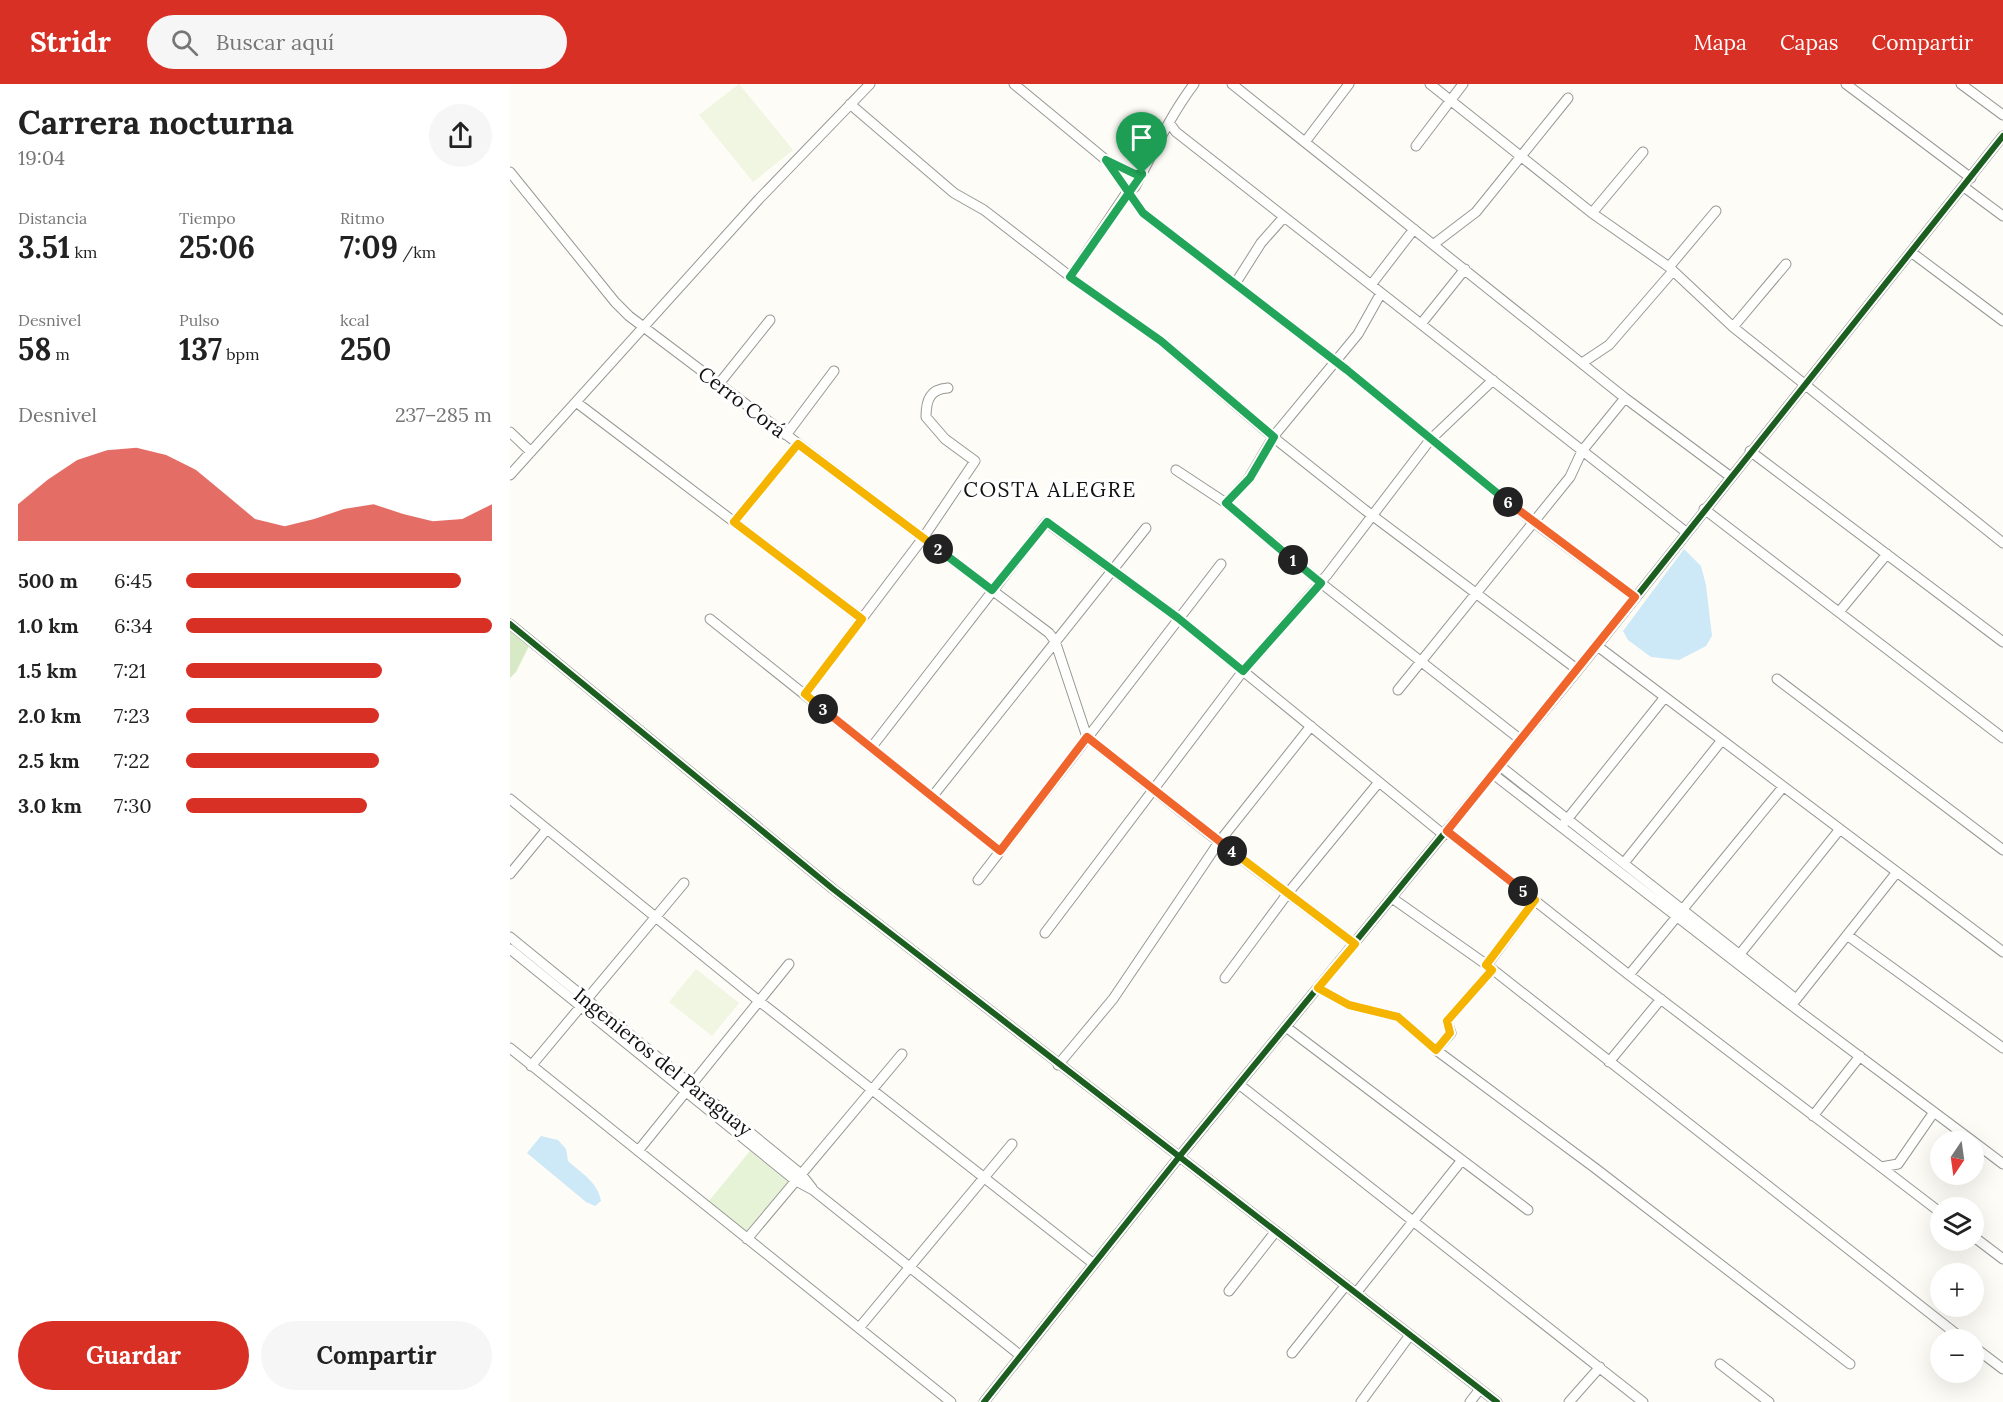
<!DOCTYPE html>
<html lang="es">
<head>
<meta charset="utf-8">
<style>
  :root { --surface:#fff; --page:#f6f6f6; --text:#222; --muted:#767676; --accent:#d93025 }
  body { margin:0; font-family:Lora,serif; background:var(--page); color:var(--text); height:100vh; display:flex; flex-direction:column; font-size:22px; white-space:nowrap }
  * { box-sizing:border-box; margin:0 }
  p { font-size:20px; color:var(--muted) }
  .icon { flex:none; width:33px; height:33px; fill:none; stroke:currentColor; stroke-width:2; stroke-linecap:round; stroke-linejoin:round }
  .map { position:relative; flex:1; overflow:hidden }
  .sheet { display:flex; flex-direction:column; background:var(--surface); width:510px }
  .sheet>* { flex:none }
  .needle { width:39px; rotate:193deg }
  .fabs { position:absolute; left:1420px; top:1047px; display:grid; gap:12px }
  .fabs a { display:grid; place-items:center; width:54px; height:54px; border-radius:50%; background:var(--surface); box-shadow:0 6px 24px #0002; font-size:30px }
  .pin { position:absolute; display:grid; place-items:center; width:51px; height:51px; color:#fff; margin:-62px -26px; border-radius:50% 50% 50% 0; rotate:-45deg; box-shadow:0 0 6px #0007 }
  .pin .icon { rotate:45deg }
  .km { position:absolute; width:30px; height:30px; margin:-15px; border-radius:50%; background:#222; color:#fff; font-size:16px; line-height:30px; text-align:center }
  .round { display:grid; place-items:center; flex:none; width:63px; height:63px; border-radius:32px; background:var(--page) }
  .head { display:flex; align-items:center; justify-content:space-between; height:102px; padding:0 18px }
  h1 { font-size:33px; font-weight:800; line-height:45px }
  .figures { display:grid; grid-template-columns:repeat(3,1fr); gap:9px; height:102px; padding:6px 18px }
  .figures div { display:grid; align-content:center }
  .figures b { font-size:30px; font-weight:800 }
  .figures small { font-size:16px; font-weight:400 }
  .figures p { font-size:16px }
  .chart { height:168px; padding:12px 18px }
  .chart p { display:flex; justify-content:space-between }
  .chart svg { width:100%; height:108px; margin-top:6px; fill:var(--accent); opacity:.7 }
  .cta { display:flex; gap:12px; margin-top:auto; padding:12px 18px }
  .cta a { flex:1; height:69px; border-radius:36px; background:var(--accent); color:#fff; font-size:24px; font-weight:800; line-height:69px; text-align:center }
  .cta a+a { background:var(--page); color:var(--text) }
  ul { padding:0 18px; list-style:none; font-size:20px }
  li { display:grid; grid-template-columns:96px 72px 1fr; align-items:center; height:45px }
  li i { height:15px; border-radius:8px; background:var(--accent) }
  header { display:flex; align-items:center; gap:36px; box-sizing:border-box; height:84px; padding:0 30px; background:var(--accent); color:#fff }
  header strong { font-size:28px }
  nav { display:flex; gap:33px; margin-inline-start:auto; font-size:21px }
  .search { width:420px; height:54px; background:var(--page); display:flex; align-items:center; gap:15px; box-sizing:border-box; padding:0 21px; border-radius:33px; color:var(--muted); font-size:22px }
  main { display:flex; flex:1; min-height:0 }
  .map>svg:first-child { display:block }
</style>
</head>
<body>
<header>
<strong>Stridr</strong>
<div class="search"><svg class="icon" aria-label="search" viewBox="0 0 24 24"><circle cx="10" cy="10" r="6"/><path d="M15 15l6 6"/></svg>Buscar aquí</div>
<nav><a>Mapa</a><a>Capas</a><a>Compartir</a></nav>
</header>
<main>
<section class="sheet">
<div class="head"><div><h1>Carrera nocturna</h1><p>19:04</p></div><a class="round"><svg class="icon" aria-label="share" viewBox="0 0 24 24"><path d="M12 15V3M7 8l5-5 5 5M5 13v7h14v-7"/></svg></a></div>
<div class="figures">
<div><p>Distancia</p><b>3.51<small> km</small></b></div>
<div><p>Tiempo</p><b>25:06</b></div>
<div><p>Ritmo</p><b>7:09<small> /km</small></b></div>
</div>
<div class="figures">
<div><p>Desnivel</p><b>58<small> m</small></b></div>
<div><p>Pulso</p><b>137<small> bpm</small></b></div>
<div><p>kcal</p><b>250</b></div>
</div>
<div class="chart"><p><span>Desnivel</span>237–285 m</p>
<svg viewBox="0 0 160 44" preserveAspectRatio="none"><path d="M0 44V29L10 19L20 11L30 7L40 6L50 9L60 15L70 25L80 35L90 38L100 35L110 31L120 29L130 33L140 36L150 35L160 29V44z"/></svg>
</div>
<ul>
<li><b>500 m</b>6:45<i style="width:90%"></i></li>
<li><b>1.0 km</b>6:34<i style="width:100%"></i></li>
<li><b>1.5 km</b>7:21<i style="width:64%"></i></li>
<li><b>2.0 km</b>7:23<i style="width:63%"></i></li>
<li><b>2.5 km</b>7:22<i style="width:63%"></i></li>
<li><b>3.0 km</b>7:30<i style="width:59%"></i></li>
</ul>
<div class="cta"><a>Guardar</a><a>Compartir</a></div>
</section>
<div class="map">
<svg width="1493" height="1318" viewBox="0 0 1493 1318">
  <rect width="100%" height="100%" fill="#fdfcf7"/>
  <path fill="#e7f3d7" d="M240 1067 278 1098 236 1148 198 1118Z"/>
  <path fill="#d8eac5" d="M0 545 15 554 19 562 6 588 0 594Z"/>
  <path fill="#f0f6e1" d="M229 0 283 66 243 98 189 31Z
    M186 885 229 919 202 952 159 918Z"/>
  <path fill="#cde8f7" d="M1174 465 1191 482 1196 501 1202 552 1196 562 1169 576 1141 573 1118 556 1113 547Z
    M31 1052 48 1056 56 1065 58 1077C71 1089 88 1098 91 1117L85 1122 76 1118 17 1069Z"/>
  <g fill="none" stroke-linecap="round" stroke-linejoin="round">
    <defs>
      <path id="minor" d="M504 0 596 76 633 129 837 286 1022 437 1125 513
        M722 0 1115 314 1221 393
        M920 0 1082 129 1159 183 1223 243 1493 459
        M1336 0 1461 94
        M1451 0 1493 31
        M340 20 444 109 474 126 566 197 651 257 763 353 855 426 1068 586
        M660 40 666 48 1176 448
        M795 58 839 0
        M906 62 953 0
        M596 76 625 90H632
        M0 88 105 218 119 232 539 549 545 557 577 653 709 758 845 860
        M1454 103 1493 132
        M1082 129 1133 68
        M924 160 966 128 1058 14
        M1401 168 1493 237
        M1159 183 1206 127
        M560 193 617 108 625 103C644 67 660 32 684 0
        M725 200 751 159 774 133
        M861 201 904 145
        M911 240 955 185
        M1223 243 1276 180
        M1072 279 1099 261 1163 187
        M208 301 260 236
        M66 318 352 535
        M0 348 21 368
        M276 351 324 287
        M1240 367 1493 558
        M666 386 716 419 811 499 1011 656
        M0 391 249 115 360 0
        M716 419 739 394 763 353 848 250 871 209
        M1194 425 1493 654
        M224 438 288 360
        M1329 528 1377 470
        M200 535 490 767
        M0 540 323 805 987 1318
        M1086 561 1493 868
        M1267 595 1493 766
        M888 606 1060 393 1072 367 1115 314
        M295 610 413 454 465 377 435 355 416 333C416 316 420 305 438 304
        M361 664 536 438 668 534 934 751
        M990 682 1286 915
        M983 690 1281 921 1464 1058
        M422 713 636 444
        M0 715 249 917 584 1180
        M1055 738 1155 613
        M937 747 1119 891 1371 1083 1388 1080 1424 1028
        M1114 779 1212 656
        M0 790 37 745
        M468 796 711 480
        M882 814 977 881 1454 1256
        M535 849 733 587 817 491 920 356 983 296
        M1337 851 1493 964
        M0 853 291 1090 302 1104
        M0 865 286 1097 303 1106 511 1272
        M1230 870 1330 745
        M977 881 1025 816
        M1119 891 1273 703
        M715 894 778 809 869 698
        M808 904 839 921 888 933 926 966 1085 1084 1340 1280
        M1284 918 1387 788
        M776 943 1018 1126
        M0 964 441 1318
        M926 966 941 949 937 937 982 886
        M1099 978 1151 915
        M548 981 603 915 709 758 801 642
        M21 982 174 799
        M730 1001 1133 1318
        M1303 1032 1350 972
        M1464 1058 1493 1080
        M128 1067 279 880
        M1371 1083 1431 1129
        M1464 1153 1493 1175
        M237 1155 392 970
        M719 1207 766 1147
        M846 1209 952 1076
        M349 1244 502 1060
        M1464 1263 1493 1285
        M782 1269 836 1201
        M1210 1280 1259 1318
        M474 1318 669 1073 1068 586 1493 52
        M851 1318 900 1251
        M960 1318 970 1305
        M1059 1318 1090 1283"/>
    </defs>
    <use href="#minor" stroke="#979795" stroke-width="11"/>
    <use href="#minor" stroke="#fffffe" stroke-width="9"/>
    <defs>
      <path id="cycleway" d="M0 540 323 805 987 1318
        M474 1318 669 1073 1068 586 1493 52"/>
    </defs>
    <use href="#cycleway" stroke="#fff" stroke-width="10"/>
    <use href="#cycleway" stroke="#1b5e20" stroke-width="6"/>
  </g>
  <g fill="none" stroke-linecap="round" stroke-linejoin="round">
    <defs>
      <path id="split-1" d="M632 90 560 193 651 257 764 353 740 394 716 419 783 476"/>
      <path id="split-2" d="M428 465 482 506 537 438 668 534 733 587 811 499 783 476"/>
      <path id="split-3" d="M313 625 295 610 352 535 224 438 288 360 428 465"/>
      <path id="split-4" d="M313 625 490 767 577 653 722 767"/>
      <path id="split-5" d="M722 767 845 860 808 904 839 921 888 933 926 966 940 949 937 937 982 886 976 881 1025 816 1013 807"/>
      <path id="split-6" d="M998 418 1125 513 937 747 1013 807"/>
      <path id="split-7" d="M632 90H625L596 76 633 129 837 286 998 418"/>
    </defs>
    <use href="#split-1" stroke="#fff" stroke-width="12"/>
    <use href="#split-2" stroke="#fff" stroke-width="12"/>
    <use href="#split-3" stroke="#fff" stroke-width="12"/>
    <use href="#split-4" stroke="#fff" stroke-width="12"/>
    <use href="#split-5" stroke="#fff" stroke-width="12"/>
    <use href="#split-6" stroke="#fff" stroke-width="12"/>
    <use href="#split-7" stroke="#fff" stroke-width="12"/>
    <use href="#split-1" stroke="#22a559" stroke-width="8"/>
    <use href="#split-2" stroke="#22a559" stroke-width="8"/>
    <use href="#split-3" stroke="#f5b400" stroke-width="8"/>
    <use href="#split-4" stroke="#f0652b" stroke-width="8"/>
    <use href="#split-5" stroke="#f5b400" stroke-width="8"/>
    <use href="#split-6" stroke="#f0652b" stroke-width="8"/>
    <use href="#split-7" stroke="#22a559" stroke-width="8"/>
  </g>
  <g text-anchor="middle" stroke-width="6" stroke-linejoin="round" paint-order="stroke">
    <g font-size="20" fill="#111" stroke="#fff">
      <text transform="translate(232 318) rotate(37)" y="7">Cerro Corá</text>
      <text transform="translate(153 978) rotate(39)" y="7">Ingenieros del Paraguay</text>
    </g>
    <g font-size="21" letter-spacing="1.5" fill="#111" stroke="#fff">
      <text x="540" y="413">COSTA ALEGRE</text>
    </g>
  </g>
</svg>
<div class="fabs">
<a><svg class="needle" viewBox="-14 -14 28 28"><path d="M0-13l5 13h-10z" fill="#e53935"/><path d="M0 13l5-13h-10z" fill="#767676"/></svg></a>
<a><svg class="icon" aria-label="layers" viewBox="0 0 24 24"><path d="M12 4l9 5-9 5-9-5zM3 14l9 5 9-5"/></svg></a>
<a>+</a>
<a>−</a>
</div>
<div class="pin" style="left:632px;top:90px;background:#1e9e55"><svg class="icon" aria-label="arrive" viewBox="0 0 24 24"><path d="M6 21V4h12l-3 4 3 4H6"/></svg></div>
<b class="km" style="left:783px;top:476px">1</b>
<b class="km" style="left:428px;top:465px">2</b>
<b class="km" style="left:313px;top:625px">3</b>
<b class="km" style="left:722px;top:767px">4</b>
<b class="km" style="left:1013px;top:807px">5</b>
<b class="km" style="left:998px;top:418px">6</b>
</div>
</main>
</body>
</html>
